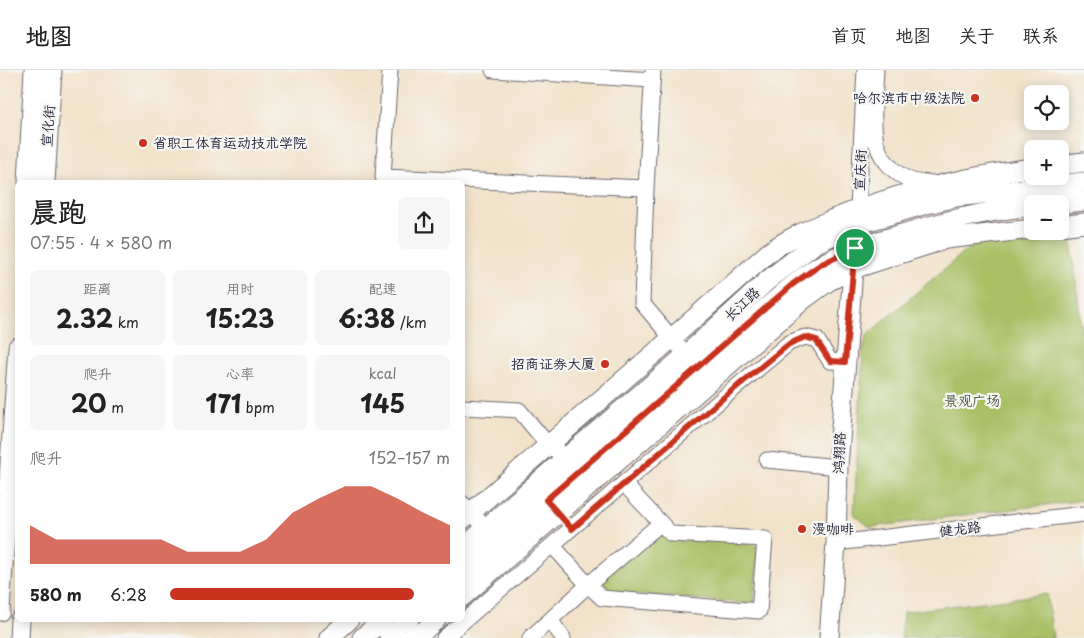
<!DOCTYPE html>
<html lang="zh">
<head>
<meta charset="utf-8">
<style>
  :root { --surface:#fff; --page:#f6f6f6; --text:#222; --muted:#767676; --line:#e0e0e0; --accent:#c8321e }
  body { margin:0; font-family:"Playpen Sans","LXGW WenKai TC",sans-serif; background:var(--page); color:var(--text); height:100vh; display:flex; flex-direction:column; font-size:19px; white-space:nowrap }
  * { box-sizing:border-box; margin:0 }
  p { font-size:16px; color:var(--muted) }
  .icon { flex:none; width:28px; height:28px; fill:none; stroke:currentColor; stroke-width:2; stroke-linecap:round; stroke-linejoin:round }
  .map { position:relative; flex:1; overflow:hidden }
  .sheet { position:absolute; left:15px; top:110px; width:450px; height:442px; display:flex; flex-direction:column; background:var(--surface); border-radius:8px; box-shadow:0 2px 12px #0003 }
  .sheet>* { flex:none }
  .buttons { position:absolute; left:1024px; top:15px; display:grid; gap:10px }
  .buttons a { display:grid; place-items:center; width:45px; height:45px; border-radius:8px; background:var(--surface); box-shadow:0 2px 12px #0003; font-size:25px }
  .pin { position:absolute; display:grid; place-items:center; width:42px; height:42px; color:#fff; margin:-21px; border:2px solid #fff; border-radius:50%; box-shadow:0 1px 5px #0007 }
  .round { display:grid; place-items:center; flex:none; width:52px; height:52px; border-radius:8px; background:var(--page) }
  .headline { display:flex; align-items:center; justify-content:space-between; height:85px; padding:0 15px }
  h1 { font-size:28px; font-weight:700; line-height:38px }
  .metrics { display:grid; grid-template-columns:repeat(3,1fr); gap:8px; height:85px; padding:5px 15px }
  .metrics div { display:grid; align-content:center; border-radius:8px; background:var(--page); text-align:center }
  .metrics b { font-size:25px; font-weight:700 }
  .metrics small { font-size:14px; font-weight:400 }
  .metrics p { font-size:14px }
  .chart { height:140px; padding:10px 15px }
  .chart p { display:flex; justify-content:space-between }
  .chart svg { width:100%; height:90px; margin-top:5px; fill:var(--accent); opacity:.7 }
  ul { padding:0 15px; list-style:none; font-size:16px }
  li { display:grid; grid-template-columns:80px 60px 1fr; align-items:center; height:38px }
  li i { height:12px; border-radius:6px; background:var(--accent) }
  header { display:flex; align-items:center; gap:30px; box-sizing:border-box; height:70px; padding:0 25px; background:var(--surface); border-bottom:1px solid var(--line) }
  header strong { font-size:24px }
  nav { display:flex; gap:28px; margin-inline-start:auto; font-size:18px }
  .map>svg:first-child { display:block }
</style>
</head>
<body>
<header>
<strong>地图</strong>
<nav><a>首页</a><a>地图</a><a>关于</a><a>联系</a></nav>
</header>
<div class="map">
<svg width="1084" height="568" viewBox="0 0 1084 568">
  <rect width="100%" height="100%" fill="#f6f6f2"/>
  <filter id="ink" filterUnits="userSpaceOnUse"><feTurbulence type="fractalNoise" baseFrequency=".02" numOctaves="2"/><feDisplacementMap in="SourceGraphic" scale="10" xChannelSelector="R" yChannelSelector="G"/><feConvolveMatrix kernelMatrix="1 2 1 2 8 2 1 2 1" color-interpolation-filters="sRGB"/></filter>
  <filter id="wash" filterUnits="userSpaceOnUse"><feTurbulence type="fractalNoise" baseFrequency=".0096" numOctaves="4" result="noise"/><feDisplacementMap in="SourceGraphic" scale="20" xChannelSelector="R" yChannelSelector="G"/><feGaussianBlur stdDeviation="1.12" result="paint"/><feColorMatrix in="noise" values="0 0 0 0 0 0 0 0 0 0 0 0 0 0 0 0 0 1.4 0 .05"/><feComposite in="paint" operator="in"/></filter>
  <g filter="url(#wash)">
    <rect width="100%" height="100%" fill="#f2e2c9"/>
    <path fill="#a9c065" stroke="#667150" d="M1070 160 1084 281V430L870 457 854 444 863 279 867 265 970 177 986 170Z
      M656 457 758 476 754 534 605 522 596 511Z
      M1047 524 1053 568H901L903 542Z"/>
  </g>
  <g filter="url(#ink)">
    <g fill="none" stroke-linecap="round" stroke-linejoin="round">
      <defs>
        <path id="minor" d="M390 0 383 107 646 118
          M493 0 652 10
          M653 0 646 118 642 233 686 285
          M876 0C875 21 872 46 875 66 877 86 894 105 913 111 919 113 926 112 932 113
          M854 188 858 139 865 0
          M462 337 519 340 549 376 567 387
          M767 390 838 397
          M462 433 486 458
          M836 473 1084 444
          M552 475 588 515 661 453
          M444 568 723 328 789 273 805 267 817 270 830 291 845 292
          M530 568 550 550
          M563 568 550 550 588 515 602 528 759 541 765 469 671 464 624 414"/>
        <path id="major" d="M1060 95 1084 92
          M28 112 34 0
          M45 112 52 0
          M1055 134 1084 131
          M1060 156 1084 153
          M462 450 672 268 768 183C789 167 812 158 836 148 899 122 964 107 1032 98
          M462 479 567 387 686 285 768 210 816 173 856 155 927 134 956 127 1084 112
          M462 502 773 232C788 219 804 205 821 195 844 181 870 174 895 166 942 152 984 141 1032 136
          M462 527 804 229 829 211 853 199 946 169 1032 159
          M0 541 18 277
          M19 568 20 550
          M329 568 349 550
          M362 568 383 550
          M389 568 409 550
          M416 568 436 550
          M829 568 836 473 838 397 853 199"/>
      </defs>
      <use href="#minor" stroke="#6b656d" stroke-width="17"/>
      <use href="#major" stroke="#6b656d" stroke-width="21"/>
      <use href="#minor" stroke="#fff" stroke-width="15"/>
      <use href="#major" stroke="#fff" stroke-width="19"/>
    </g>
  </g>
  <g fill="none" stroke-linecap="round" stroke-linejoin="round" filter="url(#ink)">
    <defs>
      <path id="route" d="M855 178 845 292 830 291 816 270 805 267 789 274 723 328 572 459 546 430 793 214 820 195Z"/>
    </defs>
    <use href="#route" stroke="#fff" stroke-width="10"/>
    <use href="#route" stroke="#c8321e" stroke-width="6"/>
  </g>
  <g fill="#c8321e" stroke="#f6f6f2" stroke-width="2">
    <circle cx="975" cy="28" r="5"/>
    <circle cx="143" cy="73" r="5"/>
    <circle cx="605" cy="294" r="5"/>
    <circle cx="802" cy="459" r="5"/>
  </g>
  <g text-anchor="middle" stroke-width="4.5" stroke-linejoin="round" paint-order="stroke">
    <g font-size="14" fill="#22223b" stroke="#f6f6f2" text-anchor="end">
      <text x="965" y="33">哈尔滨市中级法院</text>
      <text x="153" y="78" text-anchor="start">省职工体育运动技术学院</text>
      <text x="595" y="299">招商证券大厦</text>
      <text x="812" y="464" text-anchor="start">漫咖啡</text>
    </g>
    <g font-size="14" fill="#22223b" stroke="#f6f6f2">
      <text transform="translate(48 56) rotate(-86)" y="5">宣化街</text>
      <text transform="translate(860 100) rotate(-87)" y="5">宣庆街</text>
      <text transform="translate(742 234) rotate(-43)" y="5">长江路</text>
      <text transform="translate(839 383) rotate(-87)" y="5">鸿翔路</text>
      <text transform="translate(960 459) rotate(-7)" y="5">健龙路</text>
    </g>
    <g font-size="14" fill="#51594a" stroke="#f6f6f2">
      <text x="972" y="336">景观广场</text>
    </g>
  </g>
</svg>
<div class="buttons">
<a><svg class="icon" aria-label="locate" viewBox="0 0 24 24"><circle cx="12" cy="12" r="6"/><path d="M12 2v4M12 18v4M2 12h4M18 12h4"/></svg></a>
<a>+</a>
<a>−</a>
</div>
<div class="pin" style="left:855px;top:178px;background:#1e9e55"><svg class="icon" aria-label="arrive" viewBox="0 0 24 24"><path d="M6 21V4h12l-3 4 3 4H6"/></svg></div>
<section class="sheet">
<div class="headline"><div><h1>晨跑</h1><p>07:55 · 4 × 580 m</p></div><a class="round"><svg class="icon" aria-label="share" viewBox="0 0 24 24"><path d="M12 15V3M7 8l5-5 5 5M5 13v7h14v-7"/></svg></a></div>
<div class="metrics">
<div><p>距离</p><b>2.32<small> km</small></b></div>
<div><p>用时</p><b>15:23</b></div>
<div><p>配速</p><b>6:38<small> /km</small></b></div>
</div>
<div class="metrics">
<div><p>爬升</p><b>20<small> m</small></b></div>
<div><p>心率</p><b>171<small> bpm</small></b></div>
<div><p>kcal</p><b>145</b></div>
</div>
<div class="chart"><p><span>爬升</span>152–157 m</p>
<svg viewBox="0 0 160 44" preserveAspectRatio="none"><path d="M0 44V25L10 32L20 32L30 32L40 32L50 32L60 38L70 38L80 38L90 32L100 19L110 12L120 6L130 6L140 12L150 19L160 25V44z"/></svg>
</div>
<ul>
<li><b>580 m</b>6:28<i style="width:87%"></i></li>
</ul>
</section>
</div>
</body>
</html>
